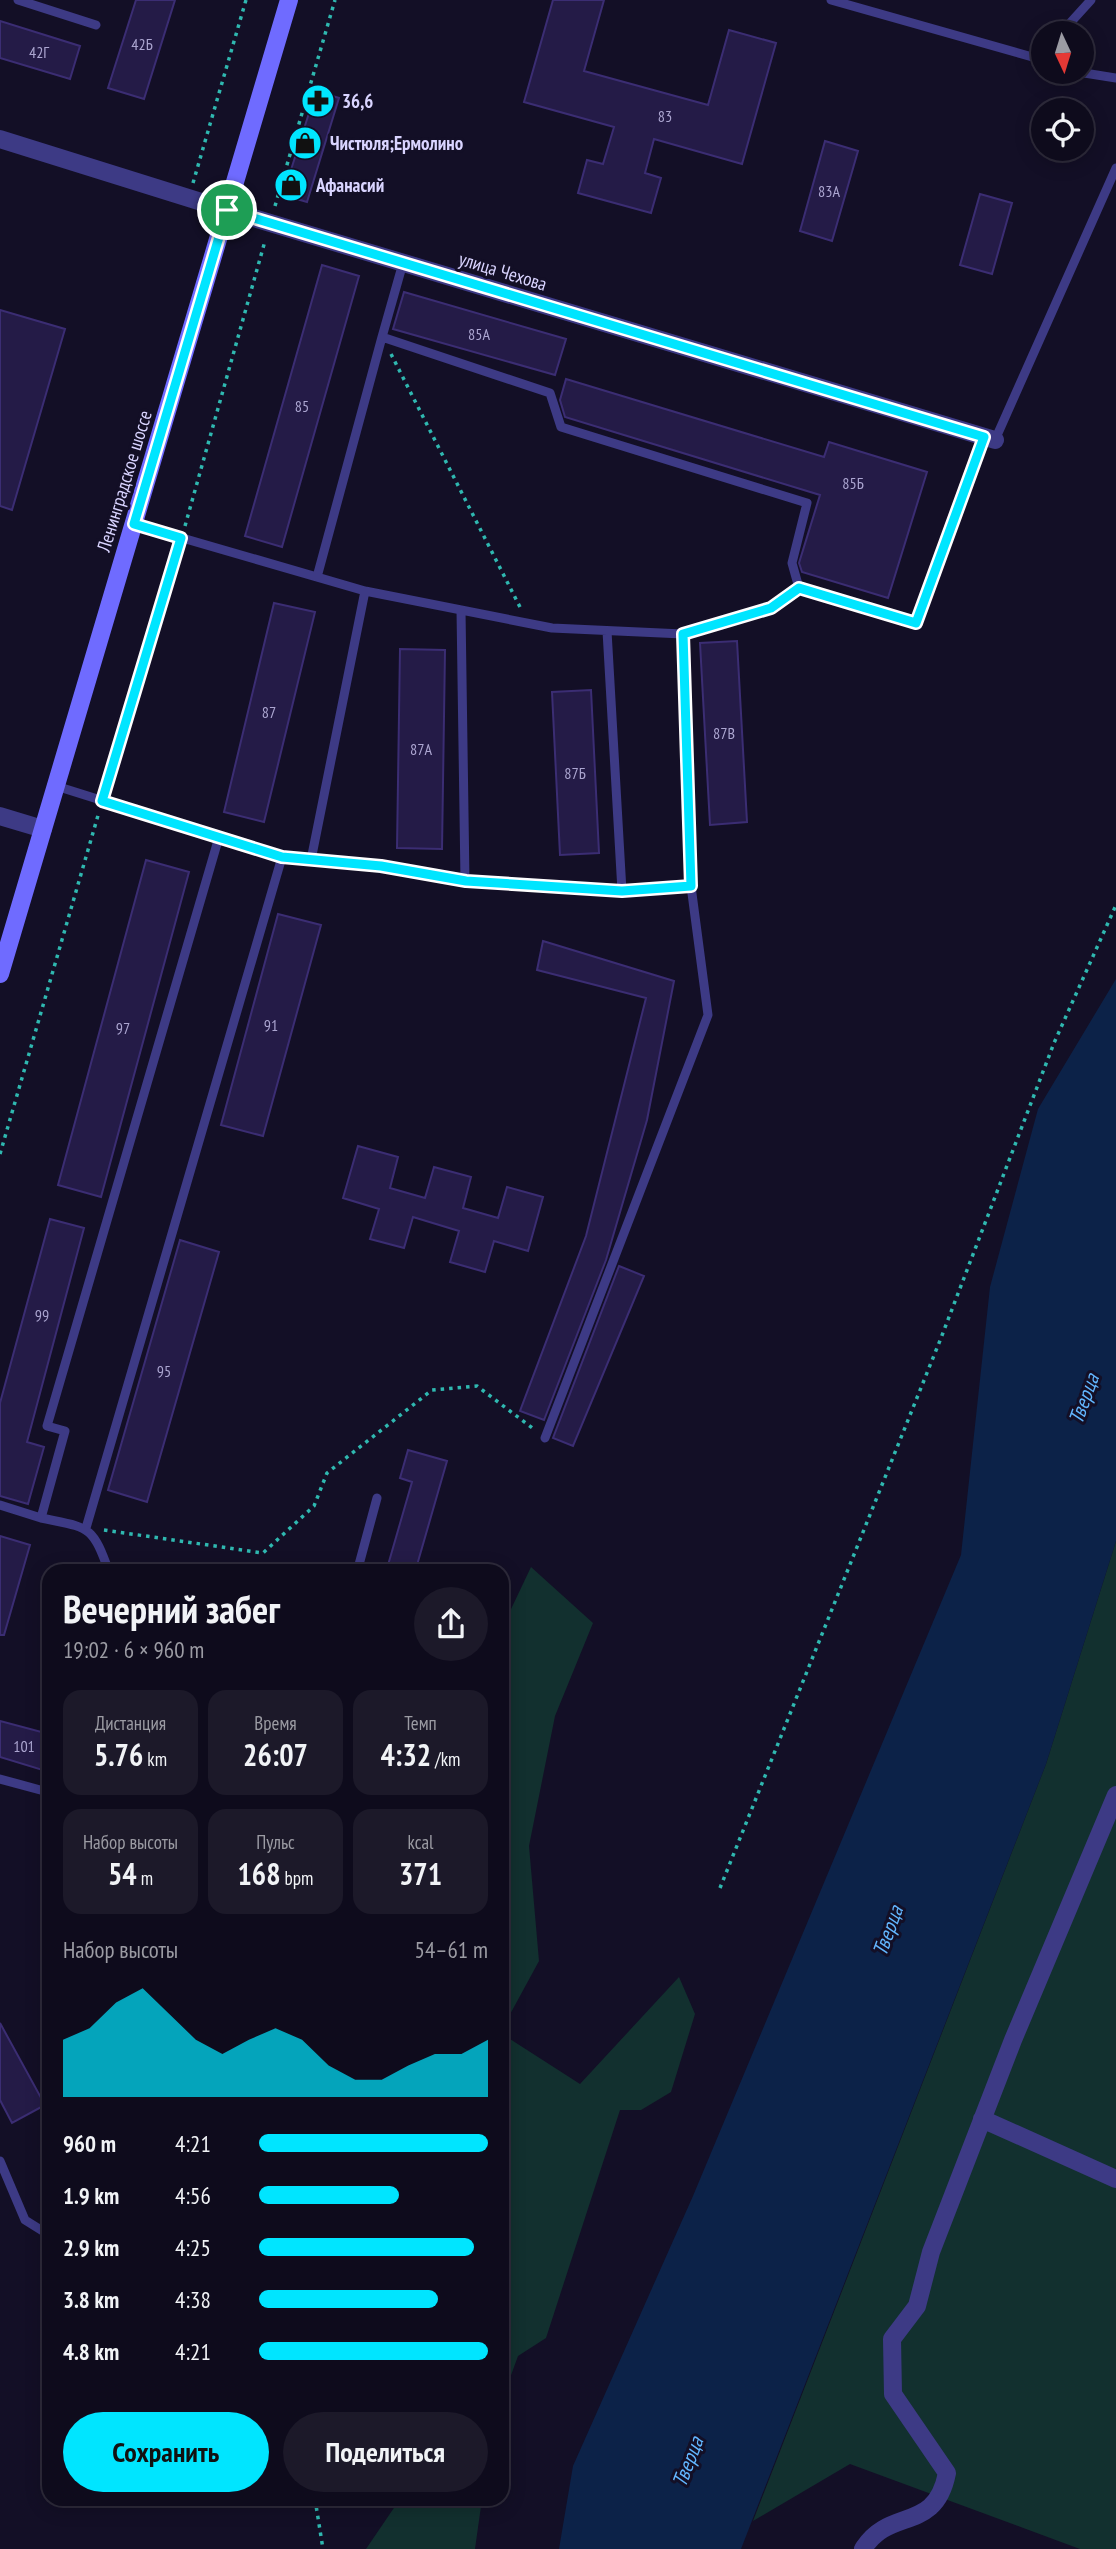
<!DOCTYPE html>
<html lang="ru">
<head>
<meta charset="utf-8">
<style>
  :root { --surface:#0e0b1c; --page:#1c1929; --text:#f1f3f6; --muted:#9b9ba3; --line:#2e2b3b; --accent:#00e5ff }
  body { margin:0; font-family:"PT Sans Narrow",sans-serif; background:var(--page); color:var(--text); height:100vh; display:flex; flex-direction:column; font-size:26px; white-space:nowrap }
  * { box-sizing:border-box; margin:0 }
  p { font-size:23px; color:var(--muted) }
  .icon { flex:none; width:38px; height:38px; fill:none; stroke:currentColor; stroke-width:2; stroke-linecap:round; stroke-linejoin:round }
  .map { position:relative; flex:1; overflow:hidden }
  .side { position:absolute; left:42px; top:1564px; width:467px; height:942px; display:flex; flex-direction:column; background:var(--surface); border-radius:21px; box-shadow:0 4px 18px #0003,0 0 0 2px var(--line) }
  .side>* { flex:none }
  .needle { width:46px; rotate:176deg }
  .buttons { position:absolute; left:1031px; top:21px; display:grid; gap:14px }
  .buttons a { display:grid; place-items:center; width:63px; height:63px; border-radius:50%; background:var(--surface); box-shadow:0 4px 18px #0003,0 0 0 2px var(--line); font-size:35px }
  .pin { position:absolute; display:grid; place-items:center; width:60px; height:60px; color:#fff; margin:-30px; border:4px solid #fff; border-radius:50%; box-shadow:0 2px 7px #0007 }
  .round { display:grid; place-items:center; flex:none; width:74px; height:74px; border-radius:37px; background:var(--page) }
  .summary { display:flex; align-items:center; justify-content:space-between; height:119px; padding:0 21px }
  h1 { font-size:38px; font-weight:800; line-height:52px }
  .figures { display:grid; grid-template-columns:repeat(3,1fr); gap:10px; height:119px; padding:7px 21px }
  .figures div { display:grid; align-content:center; border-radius:18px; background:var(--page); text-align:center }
  .figures b { font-size:30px; font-weight:800 }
  .figures small { font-size:19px; font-weight:400 }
  .figures p { font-size:19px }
  .chart { height:196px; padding:14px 21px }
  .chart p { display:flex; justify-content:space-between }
  .chart svg { width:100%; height:126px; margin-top:7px; fill:var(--accent); opacity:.7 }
  .action { display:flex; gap:14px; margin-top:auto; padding:14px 21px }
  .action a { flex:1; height:80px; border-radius:42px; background:var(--accent); color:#111; font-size:28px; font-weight:800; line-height:80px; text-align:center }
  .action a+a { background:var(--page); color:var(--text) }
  ul { padding:0 21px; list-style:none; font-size:23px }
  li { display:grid; grid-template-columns:112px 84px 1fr; align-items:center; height:52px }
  li i { height:18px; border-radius:9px; background:var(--accent) }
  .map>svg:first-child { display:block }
</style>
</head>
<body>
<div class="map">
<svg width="1116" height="2549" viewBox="0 0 1116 2549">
  <rect width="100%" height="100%" fill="#130f26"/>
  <path fill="#12302f" d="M1116 1541V2549H1080L850 2464 753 2521 1046 1764Z
    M531 1567 593 1623 555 1716 529 1846 539 1961 502 2029V1628Z
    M679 1977 695 2014 671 2092 641 2110H620L546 2338 518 2356 502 2400V2034L580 2084Z
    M400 2499H482L475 2549H366Z"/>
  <path fill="#0c2248" d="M1116 979V1541L1046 1764 741 2549H559L573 2466 693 2196 961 1555 990 1287 1038 1109Z"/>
  <path fill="#241b47" stroke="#3b2d73" stroke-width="2" d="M136 0H175L144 99 108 88Z
    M553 0H604L584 71 708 105 729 30 776 43 742 164 654 139 645 173 661 178 651 213 578 193 587 160 603 164 614 127 524 102Z
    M0 21 80 46 70 79 0 58Z
    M316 91 339 98 307 202 283 195Z
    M825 141 858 151 832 241 800 231Z
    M980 194 1012 203 992 274 960 265Z
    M322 265 359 276 282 547 245 536Z
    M404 292 566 339 555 375 393 329Z
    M0 310 65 329 12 510 0 506Z
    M566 379 824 457 829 442 927 472 888 598 802 572 799 563 820 495 565 417 560 400Z
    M274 603 315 612 264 822 224 812Z
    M737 641 747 822 710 825 700 643Z
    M400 649 445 650 442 849 397 848Z
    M591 690 599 853 560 855 552 692Z
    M146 860 189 872 101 1197 58 1185Z
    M278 914 321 925 263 1136 221 1125Z
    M543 941 674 981 647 1120 606 1260 544 1420 520 1411 586 1236 646 998 537 970Z
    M358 1146 398 1157 390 1188 425 1198 434 1167 471 1177 463 1208 498 1218 507 1187 543 1197 528 1251 494 1241 485 1272 450 1262 459 1231 413 1217 404 1248 370 1239 379 1209 343 1198Z
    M50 1219 84 1228 27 1442 44 1447 28 1504 0 1496V1403Z
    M180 1240 219 1252 147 1502 108 1490Z
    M619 1266 644 1276 573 1446 553 1438Z
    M408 1450 447 1461 415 1572H386L412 1482 400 1478Z
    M0 1536 30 1545 4 1635H0Z
    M0 1721 49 1734V1772L0 1757Z
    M0 2023 45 2105 12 2123 0 2100Z"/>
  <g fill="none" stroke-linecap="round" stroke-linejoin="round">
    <path stroke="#2fb8b0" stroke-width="3.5" stroke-dasharray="3.5 5" stroke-linecap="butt" d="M193 183 246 0
      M275 206 335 0
      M391 354 521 609
      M185 526 265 241
      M106 788 178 551
      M0 1154 99 812
      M104 1530 263 1553 314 1506 327 1473 432 1390 477 1386 535 1430
      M720 1888 941 1338 1054 1043 1116 905
      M315 2499 323 2549"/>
    <path stroke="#3d3a85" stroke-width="9" d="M18 0 96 25
      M831 0 1043 60
      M1061 33 1091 0
      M1078 72 1116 78
      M403 263 382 337 550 393 561 427 807 503 792 563 799 588 916 623 984 437
      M995 440 1116 168
      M134 524 365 591 552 628 683 634 771 608 799 588
      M317 577 382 337
      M461 610 465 881
      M607 631 622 891
      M56 786 282 857 381 866 465 881 622 891 691 886
      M311 860 365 591
      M545 1438 708 1015 691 886 683 634
      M0 1505 41 1518 65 1431 47 1426 219 837
      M41 1518C89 1528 92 1524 109 1572
      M86 1528 282 857
      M357 1572 377 1498
      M0 1779 44 1791 49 1801
      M0 2161 25 2220 49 2235"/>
    <path stroke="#3d3a85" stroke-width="18" d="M0 139 227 210 995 440
      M0 816 43 829
      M982 2119 1116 2179
      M863 2549C890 2506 935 2534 947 2473L893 2394 892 2339 917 2306 931 2252 1013 2040 1116 1795"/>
    <path stroke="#6f6bff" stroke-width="18" d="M0 974 289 0"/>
  </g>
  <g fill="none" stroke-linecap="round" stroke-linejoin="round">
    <defs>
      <path id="route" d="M227 210 984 437 916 623 799 588 771 608 683 634 691 886 622 891 466 881 381 866 282 857 102 801 181 538 134 524Z"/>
    </defs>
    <use href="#route" stroke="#fff" stroke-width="14"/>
    <use href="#route" stroke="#00e5ff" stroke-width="9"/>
  </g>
  <defs>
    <symbol id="pharmacy-disc" viewBox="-11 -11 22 22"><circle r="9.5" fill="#00e5ff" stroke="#130f26"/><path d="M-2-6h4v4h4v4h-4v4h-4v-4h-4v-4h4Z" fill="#111"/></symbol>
    <symbol id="shop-disc" viewBox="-11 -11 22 22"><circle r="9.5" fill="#00e5ff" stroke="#130f26"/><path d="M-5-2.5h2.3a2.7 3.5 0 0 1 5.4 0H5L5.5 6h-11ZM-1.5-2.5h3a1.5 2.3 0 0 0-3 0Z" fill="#111"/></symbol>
  </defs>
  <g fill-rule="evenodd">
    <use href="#pharmacy-disc" x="299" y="82" width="38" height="38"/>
    <use href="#shop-disc" x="286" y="124" width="38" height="38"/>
    <use href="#shop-disc" x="272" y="166" width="38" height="38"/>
  </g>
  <g text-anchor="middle" stroke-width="6" stroke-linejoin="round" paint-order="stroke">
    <g font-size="16" fill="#aca6d1">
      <text x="142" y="50">42Б</text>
      <text x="39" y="58">42Г</text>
      <text x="665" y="122">83</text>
      <text x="829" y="197">83А</text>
      <text x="479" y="340">85А</text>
      <text x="302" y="412">85</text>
      <text x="853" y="489">85Б</text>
      <text x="269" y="718">87</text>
      <text x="724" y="739">87В</text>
      <text x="421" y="755">87А</text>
      <text x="575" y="779">87Б</text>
      <text x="271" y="1031">91</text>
      <text x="123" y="1034">97</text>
      <text x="42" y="1321">99</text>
      <text x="164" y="1377">95</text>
      <text x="24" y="1752">101</text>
    </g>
    <g font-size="19" font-weight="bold" fill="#d9d4ff" stroke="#130f26" text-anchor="start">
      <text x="342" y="108">36,6</text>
      <text x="330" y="150">Чистюля;Ермолино</text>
      <text x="316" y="192">Афанасий</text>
    </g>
    <g font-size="19" fill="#d9d4ff" stroke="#130f26">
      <text transform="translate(503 271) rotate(17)" y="7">улица Чехова</text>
      <text transform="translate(124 481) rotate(-73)" y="7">Ленинградское шоссе</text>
    </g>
    <g font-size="21" font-style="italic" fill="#62b6ff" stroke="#130f26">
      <text transform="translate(1084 1399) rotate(-70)" y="7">Тверца</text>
      <text transform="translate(888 1931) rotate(-70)" y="7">Тверца</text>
      <text transform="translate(688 2462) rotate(-69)" y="7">Тверца</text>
    </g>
  </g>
</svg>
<div class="buttons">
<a><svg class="needle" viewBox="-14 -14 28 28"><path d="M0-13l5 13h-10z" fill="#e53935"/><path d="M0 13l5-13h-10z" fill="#9b9ba3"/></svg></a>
<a><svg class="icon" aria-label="locate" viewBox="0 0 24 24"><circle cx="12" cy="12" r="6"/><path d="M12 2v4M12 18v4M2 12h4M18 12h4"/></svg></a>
</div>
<div class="pin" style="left:227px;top:210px;background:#1e9e55"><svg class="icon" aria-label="arrive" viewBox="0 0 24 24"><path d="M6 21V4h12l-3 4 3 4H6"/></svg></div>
<section class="side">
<div class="summary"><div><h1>Вечерний забег</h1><p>19:02 · 6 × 960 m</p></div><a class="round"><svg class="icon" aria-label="share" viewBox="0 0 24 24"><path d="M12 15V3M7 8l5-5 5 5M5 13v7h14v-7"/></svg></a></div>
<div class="figures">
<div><p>Дистанция</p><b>5.76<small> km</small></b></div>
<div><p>Время</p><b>26:07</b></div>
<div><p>Темп</p><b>4:32<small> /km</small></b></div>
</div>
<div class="figures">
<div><p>Набор высоты</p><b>54<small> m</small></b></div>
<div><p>Пульс</p><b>168<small> bpm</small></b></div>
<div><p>kcal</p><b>371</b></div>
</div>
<div class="chart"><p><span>Набор высоты</span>54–61 m</p>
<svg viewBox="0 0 160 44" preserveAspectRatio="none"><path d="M0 44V24L10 20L20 11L30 6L40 15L50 24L60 29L70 24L80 20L90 24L100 33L110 38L120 38L130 33L140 29L150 29L160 24V44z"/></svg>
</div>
<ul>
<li><b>960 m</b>4:21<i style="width:100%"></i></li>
<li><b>1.9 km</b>4:56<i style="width:61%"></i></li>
<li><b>2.9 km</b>4:25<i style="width:94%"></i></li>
<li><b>3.8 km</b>4:38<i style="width:78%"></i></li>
<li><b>4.8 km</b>4:21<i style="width:100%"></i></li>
</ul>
<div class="action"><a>Сохранить</a><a>Поделиться</a></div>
</section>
</div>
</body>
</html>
